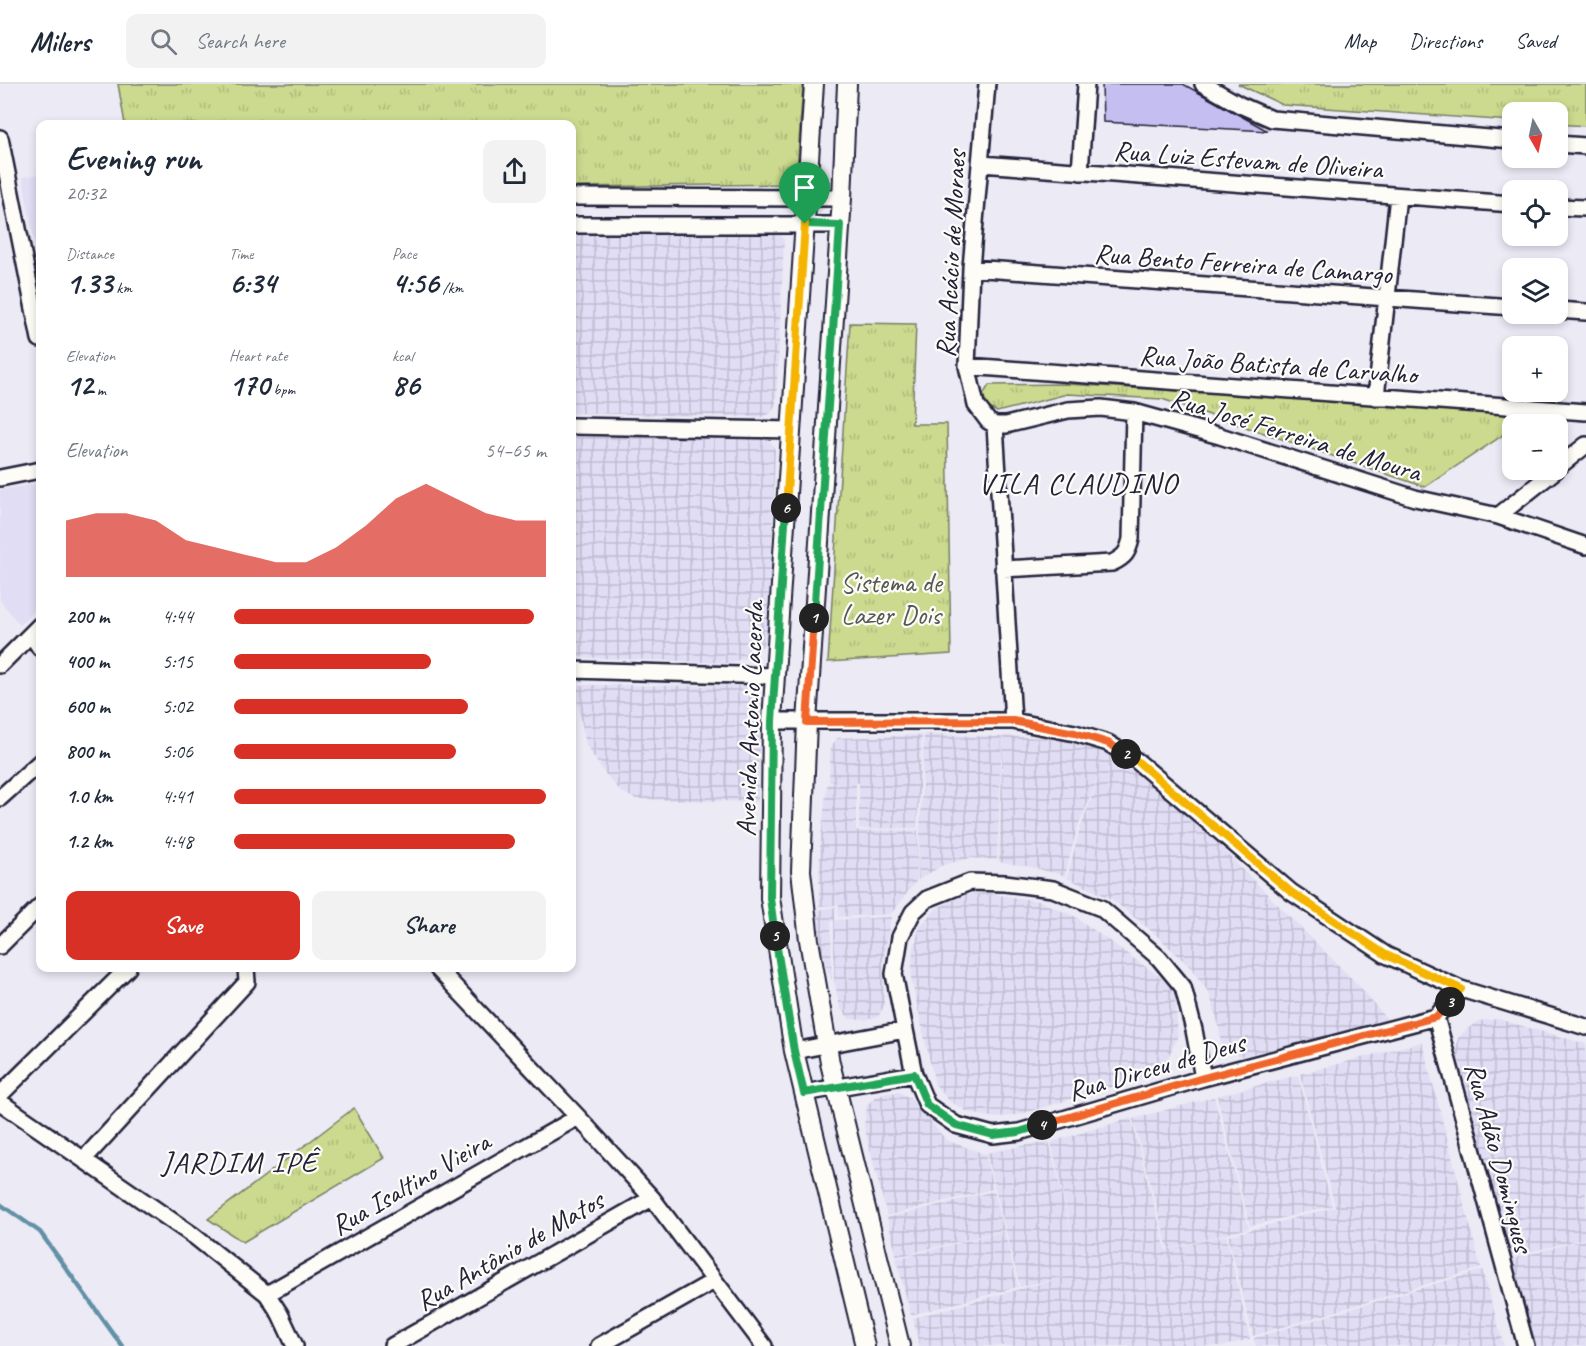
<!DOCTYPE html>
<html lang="en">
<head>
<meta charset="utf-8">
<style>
  :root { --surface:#fff; --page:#f2f2f3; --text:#1f2937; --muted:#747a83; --line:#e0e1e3; --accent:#d93025 }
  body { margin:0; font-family:Caveat,sans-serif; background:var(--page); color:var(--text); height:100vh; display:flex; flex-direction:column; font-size:22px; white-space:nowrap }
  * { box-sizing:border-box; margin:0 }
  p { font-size:20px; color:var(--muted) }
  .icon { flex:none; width:33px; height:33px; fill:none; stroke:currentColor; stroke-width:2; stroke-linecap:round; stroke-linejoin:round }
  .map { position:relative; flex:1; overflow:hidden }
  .sheet { position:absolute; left:36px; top:36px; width:540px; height:852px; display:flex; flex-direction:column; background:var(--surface); border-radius:12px; box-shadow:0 3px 9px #0003 }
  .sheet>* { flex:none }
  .needle { width:39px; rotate:171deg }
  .buttons { position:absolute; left:1502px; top:18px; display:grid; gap:12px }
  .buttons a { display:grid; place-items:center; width:66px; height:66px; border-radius:12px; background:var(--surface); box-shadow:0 3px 9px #0003; font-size:30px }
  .pin { position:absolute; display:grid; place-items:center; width:51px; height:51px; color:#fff; margin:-62px -26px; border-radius:50% 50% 50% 0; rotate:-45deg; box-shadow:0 0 6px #0007 }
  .pin .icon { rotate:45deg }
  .km { position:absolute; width:30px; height:30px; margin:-15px; border-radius:50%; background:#222; color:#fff; font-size:16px; line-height:30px; text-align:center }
  .round { display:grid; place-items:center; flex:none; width:63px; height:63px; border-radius:12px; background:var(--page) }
  .headline { display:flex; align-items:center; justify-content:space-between; height:102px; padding:0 30px }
  h1 { font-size:33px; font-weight:800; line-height:45px }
  .metrics { display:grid; grid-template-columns:repeat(3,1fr); gap:9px; height:102px; padding:6px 30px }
  .metrics div { display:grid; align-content:center }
  .metrics b { font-size:30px; font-weight:800 }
  .metrics small { font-size:16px; font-weight:400 }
  .metrics p { font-size:16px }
  .chart { height:168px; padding:12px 30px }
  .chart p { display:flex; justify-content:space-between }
  .chart svg { width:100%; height:108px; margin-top:6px; fill:var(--accent); opacity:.7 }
  .primary-button { display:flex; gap:12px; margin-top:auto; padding:12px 30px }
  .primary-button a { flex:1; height:69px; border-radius:12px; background:var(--accent); color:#fff; font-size:24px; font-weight:800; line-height:69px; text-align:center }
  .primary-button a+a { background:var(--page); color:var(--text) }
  ul { padding:0 30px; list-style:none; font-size:20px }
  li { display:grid; grid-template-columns:96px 72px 1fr; align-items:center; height:45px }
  li i { height:15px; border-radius:8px; background:var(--accent) }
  header { display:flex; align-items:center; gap:36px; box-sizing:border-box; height:84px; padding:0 30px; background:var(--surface); border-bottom:2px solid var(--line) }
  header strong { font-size:28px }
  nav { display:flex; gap:33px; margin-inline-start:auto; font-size:21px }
  .search { width:420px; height:54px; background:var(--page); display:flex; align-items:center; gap:15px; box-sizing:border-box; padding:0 21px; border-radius:12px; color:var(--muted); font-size:22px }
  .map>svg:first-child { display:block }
</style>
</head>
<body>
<header>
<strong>Milers</strong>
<div class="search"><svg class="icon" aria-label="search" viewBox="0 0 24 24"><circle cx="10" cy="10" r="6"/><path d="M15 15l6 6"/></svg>Search here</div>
<nav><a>Map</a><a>Directions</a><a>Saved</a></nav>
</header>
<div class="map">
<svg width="1586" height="1262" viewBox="0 0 1586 1262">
  <defs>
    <pattern id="industrial-grid" width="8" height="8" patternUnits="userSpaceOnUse" patternTransform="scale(1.5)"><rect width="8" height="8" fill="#e0ddf4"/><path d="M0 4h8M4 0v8" fill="none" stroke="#c0bdd2"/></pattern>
    <pattern id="grass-tufts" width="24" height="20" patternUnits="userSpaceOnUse" patternTransform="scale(1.5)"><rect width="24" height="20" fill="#cbda8e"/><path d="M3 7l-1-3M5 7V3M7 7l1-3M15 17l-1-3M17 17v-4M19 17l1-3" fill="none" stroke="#aebb7b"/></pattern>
  </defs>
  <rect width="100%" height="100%" fill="#eceaf5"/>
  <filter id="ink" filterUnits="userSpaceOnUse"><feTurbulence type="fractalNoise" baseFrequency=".0167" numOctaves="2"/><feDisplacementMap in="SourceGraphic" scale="12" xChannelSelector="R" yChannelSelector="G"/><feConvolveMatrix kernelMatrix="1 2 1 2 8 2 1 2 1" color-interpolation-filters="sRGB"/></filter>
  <g filter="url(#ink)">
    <path fill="#e0ddf4" d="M40 90V175L37 173 23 93Z
      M36 400 40 403V521L20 541 0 516V406Z"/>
    <path fill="url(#industrial-grid)" d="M774 146 780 150 784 156 776 320 771 329 762 333 572 329V148Z
      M572 352 762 355 771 358 775 366 770 520 768 548 764 560 756 570 730 579 572 573Z
      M574 601 747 602 756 607 760 618 758 718 636 715 621 708 603 687 586 661Z
      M924 650 1002 653 997 776 970 774 943 781 918 796Z
      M922 651 917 744 859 745V699H856V747L918 746 917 796 891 830 838 833 839 821 819 822 820 763 827 700 843 699 829 698 831 664 837 654Z
      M1003 652 1073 655 1107 668 1108 667 1129 682 1190 728 1239 782 1362 905 1386 935 1370 944 1241 972 1227 969 1221 960 1219 942 1209 909 1190 883 1154 849 1110 814 1067 794 1079 748 1102 684 1076 748 1065 792 1027 782 999 778Z
      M985 809 1039 817 1074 832 1167 898 1175 912 1178 953 1167 975 1148 992 1021 1030 996 1034 970 1029 949 1017 935 1000 911 894 913 868 920 842 937 824 962 812Z
      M836 823 835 836 891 833 883 878 884 922 878 933 865 936 850 935 840 924 834 895V836L831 838 832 896 825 880 818 852 817 826Z
      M1498 935 1586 960V1154L1510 1173 1456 965 1458 954 1467 945 1479 937Z
      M1422 958 1481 1184 1253 1252 1228 1152 1335 1123 1300 990Z
      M1298 991 1332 1122 1250 1142 1217 1012Z
      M899 1008 913 1016 946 1056 985 1070 993 1105 887 1132 864 1042 867 1021 875 1013 888 1009Z
      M1214 1013 1249 1144 1168 1165 1133 1035Z
      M1131 1034 1166 1166 1226 1151 1250 1255 1224 1262H919L913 1234 1076 1190 1020 1203 986 1069 1049 1057 1080 1186 1051 1058Z
      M994 1107 1004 1146 897 1173 887 1134Z
      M1004 1147 1018 1203 911 1231 896 1175Z
      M1586 1155V1262H1534L1511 1175Z
      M1482 1186 1504 1262H1256L1254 1254Z"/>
    <path fill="url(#grass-tufts)" stroke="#767e64" stroke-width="1.5" d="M118 0H803L797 87 783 100 572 103V40H125Z
      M1238 0H1586V42L1557 40V28H1512V37L1283 21Z
      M850 239 916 240 912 340H947L951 570 828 578Z
      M1066 300 1524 328 1527 335 1519 340H1512V345L1425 403 1162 315 1067 310 997 328 988 323 983 311 989 301Z
      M354 1024 384 1074 243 1158 208 1135Z"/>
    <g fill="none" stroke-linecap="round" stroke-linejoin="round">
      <path stroke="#6290a6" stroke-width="4.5" d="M0 1120 40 1148 122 1262"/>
    </g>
    <path fill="#c5bff1" stroke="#22223b" stroke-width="1.5" d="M1102 0H1183L1268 47 1103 38Z"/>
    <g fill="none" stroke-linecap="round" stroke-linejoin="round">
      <defs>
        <path id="minor" d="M987 0 971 184 967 282 976 321 988 337 995 341H1006L1068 326 1101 324 1134 328 1220 352 1415 414 1498 432 1586 462
          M1203 0 1240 21 1272 35 1512 56
          M0 54 40 255
          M1557 60 1586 62
          M981 80 1512 120
          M1080 88 1086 0
          M572 113 842 114
          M1557 123 1586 124
          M572 141H840
          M971 184 1512 223
          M1557 226 1586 228
          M967 282 1586 328
          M1376 313 1398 112
          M995 341 1013 637
          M572 342 791 346
          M1557 384 1586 361
          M0 394 40 386
          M1498 432 1556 386
          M1003 485 1112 479C1125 473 1128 468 1131 455L1134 328
          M31 550 40 564
          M0 581 40 541
          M572 586 775 592
          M772 637H1013L1075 649 1108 659 1137 677 1291 808 1386 871 1461 905 1586 943
          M0 714 40 678
          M0 862 40 822
          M437 884 578 1033 652 1114 764 1262
          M1461 905 1436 933 1526 1262
          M794 967 905 946
          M1203 994 1194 946 1183 903 1159 874 1101 824 1053 805 1005 799 970 798 927 815 913 828 900 853 894 890 905 946 914 990 927 1021 956 1041 993 1051 1019 1048 1203 994 1436 933
          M804 1009 914 990
          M0 1011 128 884
          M0 1018 194 1152 267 1210 280 1230 295 1262
          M84 1075 247 898 246 884
          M267 1210 578 1033
          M392 1262 652 1114
          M599 1262 714 1197"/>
        <path id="major" d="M814 0 772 637 770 814 794 967 865 1262
          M847 0 842 114 807 638 801 787 809 856 830 979 900 1262"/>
      </defs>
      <use href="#minor" stroke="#22223b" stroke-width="20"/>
      <use href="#major" stroke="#22223b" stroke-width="22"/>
      <use href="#minor" stroke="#fdfcf7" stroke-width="15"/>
      <use href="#major" stroke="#fdfcf7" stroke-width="18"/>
    </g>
  </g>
  <g fill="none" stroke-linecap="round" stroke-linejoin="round" filter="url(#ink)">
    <defs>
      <path id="split-1" d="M805 140 840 141 814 534"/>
      <path id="split-2" d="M814 534 807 638 1013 637 1075 649 1108 659 1126 670"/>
      <path id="split-3" d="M1126 670 1137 677 1291 808 1386 871 1461 905 1450 918"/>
      <path id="split-4" d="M1042 1041 1203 994 1436 933 1450 918"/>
      <path id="split-5" d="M775 852 794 967 804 1009 914 990 927 1021 956 1041 993 1051 1019 1048 1042 1041"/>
      <path id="split-6" d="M775 852 770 814 772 637 786 424"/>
      <path id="split-7" d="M786 424 805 140"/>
    </defs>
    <use href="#split-1" stroke="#fff" stroke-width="12"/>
    <use href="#split-2" stroke="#fff" stroke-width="12"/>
    <use href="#split-3" stroke="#fff" stroke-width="12"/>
    <use href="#split-4" stroke="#fff" stroke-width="12"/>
    <use href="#split-5" stroke="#fff" stroke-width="12"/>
    <use href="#split-6" stroke="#fff" stroke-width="12"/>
    <use href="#split-7" stroke="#fff" stroke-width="12"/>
    <use href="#split-1" stroke="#22a559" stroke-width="8"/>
    <use href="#split-2" stroke="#f0652b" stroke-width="8"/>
    <use href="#split-3" stroke="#f5b400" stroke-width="8"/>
    <use href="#split-4" stroke="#f0652b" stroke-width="8"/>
    <use href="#split-5" stroke="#22a559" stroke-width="8"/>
    <use href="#split-6" stroke="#22a559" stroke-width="8"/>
    <use href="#split-7" stroke="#f5b400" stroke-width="8"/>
  </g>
  <g text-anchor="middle" stroke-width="4.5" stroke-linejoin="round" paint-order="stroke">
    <g font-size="28" fill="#22223b" stroke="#fdfcf7">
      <text transform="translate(1248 75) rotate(4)" y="10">Rua Luiz Estevam de Oliveira</text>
      <text transform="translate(950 170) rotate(-87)" y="10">Rua Acácio de Moraes</text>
      <text transform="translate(1243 179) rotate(4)" y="10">Rua Bento Ferreira de Camargo</text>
      <text transform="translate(1278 280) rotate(4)" y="10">Rua João Batista de Carvalho</text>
      <text transform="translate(1296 350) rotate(17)" y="10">Rua José Ferreira de Moura</text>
      <text transform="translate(749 635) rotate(-88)" y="10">Avenida Antonio Lacerda</text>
      <text transform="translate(1156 982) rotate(-16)" y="10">Rua Dirceu de Deus</text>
      <text transform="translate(1500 1073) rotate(75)" y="10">Rua Adão Domingues</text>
      <text transform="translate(410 1099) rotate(-30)" y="10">Rua Isaltino Vieira</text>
      <text transform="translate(509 1166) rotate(-30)" y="10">Rua Antônio de Matos</text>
    </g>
    <g font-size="28" fill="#555954" stroke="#fdfcf7">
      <text x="891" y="508">Sistema de<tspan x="891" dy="32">Lazer Dois</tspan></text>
    </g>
    <g font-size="30" letter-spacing="1.5" fill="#22223b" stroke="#fdfcf7">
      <text x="1078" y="409">VILA CLAUDINO</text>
      <text x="240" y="1088">JARDIM IPÊ</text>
    </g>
  </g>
</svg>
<div class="buttons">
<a><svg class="needle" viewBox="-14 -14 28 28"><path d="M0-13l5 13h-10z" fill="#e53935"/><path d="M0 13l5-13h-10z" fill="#747a83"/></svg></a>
<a><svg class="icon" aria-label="locate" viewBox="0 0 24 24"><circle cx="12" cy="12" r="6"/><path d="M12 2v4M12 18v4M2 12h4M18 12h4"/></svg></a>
<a><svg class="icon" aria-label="layers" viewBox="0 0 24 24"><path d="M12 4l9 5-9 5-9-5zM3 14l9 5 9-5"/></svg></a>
<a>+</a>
<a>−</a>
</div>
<div class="pin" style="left:805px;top:140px;background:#1e9e55"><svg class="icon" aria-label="arrive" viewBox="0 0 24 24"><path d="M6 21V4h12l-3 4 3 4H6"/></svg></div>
<b class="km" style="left:814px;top:534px">1</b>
<b class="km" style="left:1126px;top:670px">2</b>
<b class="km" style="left:1450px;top:918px">3</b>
<b class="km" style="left:1042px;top:1041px">4</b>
<b class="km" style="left:775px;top:852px">5</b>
<b class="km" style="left:786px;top:424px">6</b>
<section class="sheet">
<div class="headline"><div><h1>Evening run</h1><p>20:32</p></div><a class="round"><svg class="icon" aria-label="share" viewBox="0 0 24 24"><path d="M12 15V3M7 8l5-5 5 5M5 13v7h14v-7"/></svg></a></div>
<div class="metrics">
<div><p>Distance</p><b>1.33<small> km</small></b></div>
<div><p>Time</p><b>6:34</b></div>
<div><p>Pace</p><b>4:56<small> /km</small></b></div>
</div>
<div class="metrics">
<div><p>Elevation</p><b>12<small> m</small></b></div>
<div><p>Heart rate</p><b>170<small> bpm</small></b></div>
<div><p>kcal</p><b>86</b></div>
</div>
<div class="chart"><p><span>Elevation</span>54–65 m</p>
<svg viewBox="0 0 160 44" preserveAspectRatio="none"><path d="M0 44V21L10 18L20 18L30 21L40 29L50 32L60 35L70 38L80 38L90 32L100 23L110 12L120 6L130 12L140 18L150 21L160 21V44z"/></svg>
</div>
<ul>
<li><b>200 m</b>4:44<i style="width:96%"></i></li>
<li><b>400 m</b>5:15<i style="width:63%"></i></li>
<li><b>600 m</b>5:02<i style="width:75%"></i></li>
<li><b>800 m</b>5:06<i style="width:71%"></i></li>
<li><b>1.0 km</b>4:41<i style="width:100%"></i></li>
<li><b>1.2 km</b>4:48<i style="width:90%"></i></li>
</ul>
<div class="primary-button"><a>Save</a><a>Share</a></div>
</section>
</div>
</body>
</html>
